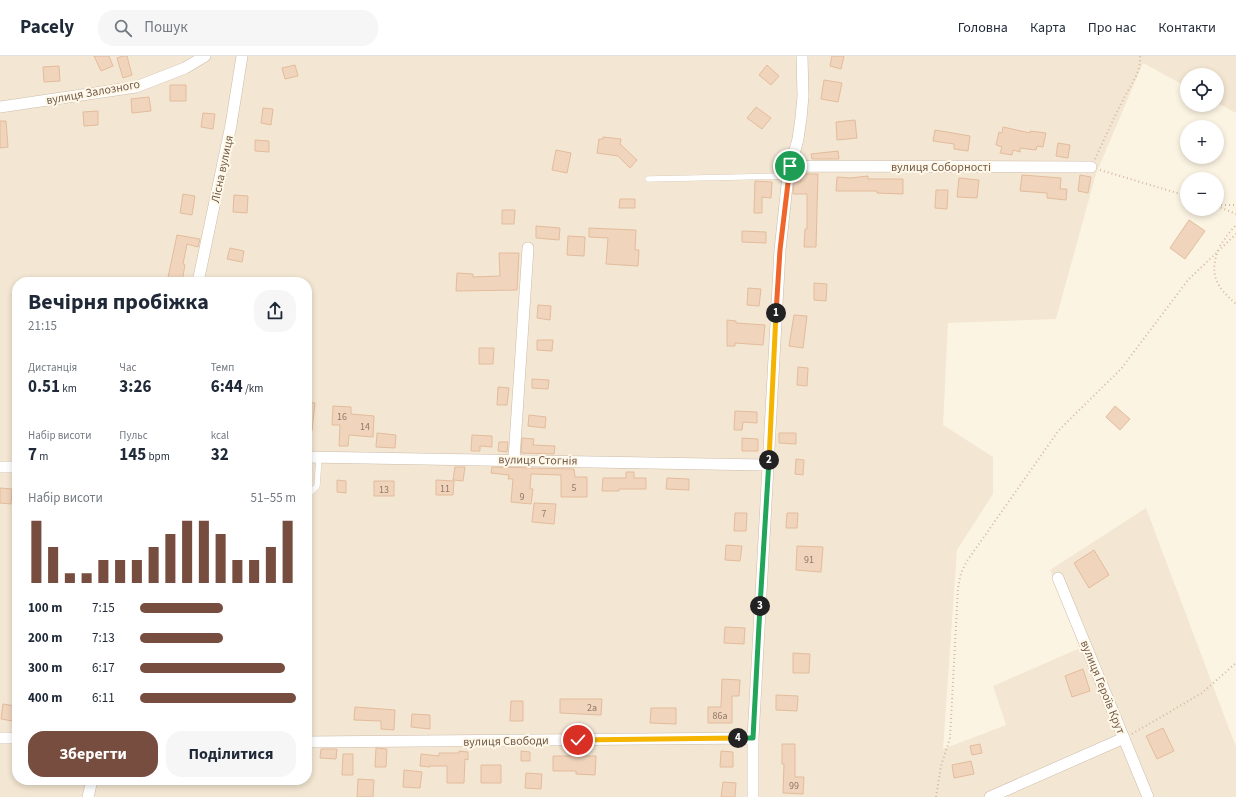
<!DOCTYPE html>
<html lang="uk">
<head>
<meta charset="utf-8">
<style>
  :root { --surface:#fff; --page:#f6f6f7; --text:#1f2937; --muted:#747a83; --line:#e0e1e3; --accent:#774d40 }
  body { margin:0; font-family:"Source Sans 3",sans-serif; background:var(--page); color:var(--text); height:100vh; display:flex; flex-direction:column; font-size:15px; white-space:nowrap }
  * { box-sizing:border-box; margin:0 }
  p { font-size:13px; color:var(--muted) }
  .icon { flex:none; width:22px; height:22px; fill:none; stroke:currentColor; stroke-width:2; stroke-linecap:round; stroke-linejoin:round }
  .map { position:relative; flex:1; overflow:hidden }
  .panel { position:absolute; left:12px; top:221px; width:300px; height:508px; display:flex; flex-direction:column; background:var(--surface); border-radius:16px; box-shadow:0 2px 6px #0003 }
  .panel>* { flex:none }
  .controls { position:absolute; left:1180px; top:12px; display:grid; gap:8px }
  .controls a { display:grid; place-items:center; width:44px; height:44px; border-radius:50%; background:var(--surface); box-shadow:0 2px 6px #0003; font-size:20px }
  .pin { position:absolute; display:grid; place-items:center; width:34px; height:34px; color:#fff; margin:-17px; border:2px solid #fff; border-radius:50%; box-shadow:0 1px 4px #0007 }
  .km { position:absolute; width:20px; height:20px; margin:-10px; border-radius:50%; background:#222; color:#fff; font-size:11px; line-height:20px; text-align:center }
  .round { display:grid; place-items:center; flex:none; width:42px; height:42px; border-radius:16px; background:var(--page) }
  .head { display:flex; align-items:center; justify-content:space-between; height:68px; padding:0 16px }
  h1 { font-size:22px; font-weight:700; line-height:30px }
  .stats { display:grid; grid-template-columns:repeat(3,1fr); gap:6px; height:68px; padding:4px 16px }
  .stats div { display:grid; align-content:center }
  .stats b { font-size:17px; font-weight:700 }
  .stats small { font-size:11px; font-weight:400 }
  .stats p { font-size:11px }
  .chart { height:112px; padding:8px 16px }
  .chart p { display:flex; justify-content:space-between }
  .chart svg { width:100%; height:72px; margin-top:4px; stroke:var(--accent); stroke-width:6 }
  .button { display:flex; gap:8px; margin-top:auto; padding:8px 16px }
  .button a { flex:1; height:46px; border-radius:16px; background:var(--accent); color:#fff; font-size:16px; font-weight:700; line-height:46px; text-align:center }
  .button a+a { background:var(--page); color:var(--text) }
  ul { padding:0 16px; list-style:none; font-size:13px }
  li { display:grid; grid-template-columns:64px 48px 1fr; align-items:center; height:30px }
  li i { height:10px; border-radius:5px; background:var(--accent) }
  header { display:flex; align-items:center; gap:24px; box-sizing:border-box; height:56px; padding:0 20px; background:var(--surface); border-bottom:1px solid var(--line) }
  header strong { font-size:19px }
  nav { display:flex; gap:22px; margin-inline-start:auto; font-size:14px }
  .search { width:280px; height:36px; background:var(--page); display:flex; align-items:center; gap:10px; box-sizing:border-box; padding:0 14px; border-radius:16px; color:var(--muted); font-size:15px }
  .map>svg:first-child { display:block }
</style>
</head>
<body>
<header>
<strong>Pacely</strong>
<div class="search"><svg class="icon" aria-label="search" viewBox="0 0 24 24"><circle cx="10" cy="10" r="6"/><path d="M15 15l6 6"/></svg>Пошук</div>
<nav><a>Головна</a><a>Карта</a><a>Про нас</a><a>Контакти</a></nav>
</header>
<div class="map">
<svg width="1236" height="741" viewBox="0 0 1236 741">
  <rect width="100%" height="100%" fill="#fcf4e3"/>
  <path fill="#f3e6d2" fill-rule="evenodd" d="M0 0H1236V57L1217 47V19H1187V31L1143 7 1096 118 1056 263 948 267 943 369 993 401V438L957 494 943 693 1006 669 993 630 1080 592 1050 514 1146 452 1236 691V741H0ZM17 226H307V724H17Z"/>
  <path fill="#f0d4bc" stroke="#e3bc9c" d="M94 0H109L113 10 101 15Z
    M123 0H127L132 19 123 22 117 2Z
    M832 0H844L841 13 830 10Z
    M295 9 298 20 285 23 282 12Z
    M767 9 779 20 771 29 759 19Z
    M59 10 60 25 44 26 43 11Z
    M824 24 842 27 838 46 821 43Z
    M170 29H186V45H170Z
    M149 41 151 55 132 57 131 43Z
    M756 51 771 62 762 73 747 62Z
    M263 52 273 53 271 69 261 67Z
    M98 55V69L84 70 83 56Z
    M203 57 215 58 213 73 201 71Z
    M855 64 857 82 837 84 836 66Z
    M0 65H6L8 91 0 92Z
    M1003 71 1030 77V75L1046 77 1043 91 1037 90 1036 94 1020 92V96L1013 94 1012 99 1000 97 1002 91 996 89 999 76 1002 77Z
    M935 74 970 80 968 95 954 93V88L933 85Z
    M603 81 621 83 620 88 637 104 630 112 618 100 597 97 599 83H603Z
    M255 84 269 85V96L255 95Z
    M1058 87 1070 89 1068 102 1056 100Z
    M556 94 571 97 567 117 552 114Z
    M838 95 839 103H812L811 98Z
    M801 118H818L816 191H804L805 173H807V138H793L794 126H801Z
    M1022 119 1061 122 1060 133H1067L1066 144 1047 142V137L1020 135Z
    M1080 119 1091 121 1088 137 1078 135Z
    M868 120V123H903V138L877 137V135H836L837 121 850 122Z
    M959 122 979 124 977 142 957 141Z
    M755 125 772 126 771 142 762 141V157H754Z
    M936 134H948L947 153 935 152Z
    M183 138 195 140 192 159 180 157Z
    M234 139 248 140 247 157 233 156Z
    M620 143H635V152H619Z
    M502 154H515L514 168H502Z
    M1189 164 1205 175 1185 203 1170 192Z
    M536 170 560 172 559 184 536 182Z
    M589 172 636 174 635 194H639L638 210 606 208 608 182 589 181Z
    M742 175 766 176V187L742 186Z
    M177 179 200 183 198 191 187 188 183 208 185 209 182 226H167Z
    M568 180 585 181 584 200 567 199Z
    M230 192 244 195 242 206 227 203Z
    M499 197H519L517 234 456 235 457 217 473 218V221L500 220Z
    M814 227 827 228 826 245 814 244Z
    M748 232 761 233 759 250 747 249Z
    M538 249 551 250 550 264 537 262Z
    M794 259 807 260 803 292 789 290Z
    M727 264 736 265V267L765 269 763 289 735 287V290H727Z
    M537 284H553L552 295 537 294Z
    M479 292H494L493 308H479Z
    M798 311 808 312 807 330 797 329Z
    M532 323 549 324 548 333 532 332Z
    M498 331 509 332 507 349H497Z
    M307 346 315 347 312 375 307 374Z
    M333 350 351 351V358L374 360 373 381 349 379 348 390H339L340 369H332Z
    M1115 350 1130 363 1120 374 1106 361Z
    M735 355 757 356V367L743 366 742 374H734Z
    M529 359 546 361 545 372 528 370Z
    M377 377 396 379 395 392 376 391Z
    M779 377H796V388L779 387Z
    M472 379 492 380V391L480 390V395H471Z
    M522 382 534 383 533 389 555 390 554 398 521 397Z
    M742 382 758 383V395H742Z
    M499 386H508L507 396 498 395Z
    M796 403 804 404 803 419 795 418Z
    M455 411H465L463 425 453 424Z
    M492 411 574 413 575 421H587V441H561V419L531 418 530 433H533L531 448 511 446 513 423H508L509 419 491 417Z
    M626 416H634V422H646V433H619V435H602L603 422H626Z
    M667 422 689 423V434L666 433Z
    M337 424 346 425V437L337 436Z
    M436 424 454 425 453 439H436Z
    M374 425H394V440H374Z
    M0 432 12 433 11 448 0 447Z
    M534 447 556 448 554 468 532 466Z
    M735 457H747L746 475H734Z
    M787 457H798L797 472H786Z
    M726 489 742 490 740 505 725 504Z
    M797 490 823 491 821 516 796 514Z
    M1094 494 1109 519 1089 532 1074 507Z
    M725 571 745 572 744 588 724 587Z
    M793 597 810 598 809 617H793Z
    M1083 613 1090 635 1072 641 1065 620Z
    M722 623 740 624 739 640H732V667H708V651H721Z
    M776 639 798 640 797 655 776 654Z
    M560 643H602L601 659 560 657Z
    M511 645H523V665H510Z
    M3 648 15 650 13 665 1 663Z
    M355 651 395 654 394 674 381 673V665L354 664Z
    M651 652H676V668L650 667Z
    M412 658 430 659V673L411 671Z
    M1163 672 1174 695 1157 703 1146 680Z
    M782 688H795V721H804L803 738 783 737 784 708H782Z
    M980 688 982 697 972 699 970 690Z
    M376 692 387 693 386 711H375Z
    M321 693H337L336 703 320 702Z
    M459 695 468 696V704L465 703 464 727H447V710H430V711L420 710 421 698 439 700V697H459Z
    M521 695 530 696V705H521Z
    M721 695 733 696V711H720Z
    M343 698H353V719H342Z
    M553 700H596L595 719 576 718V715H553Z
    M971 705 974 718 954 722 952 709Z
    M481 709H501V727H481Z
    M404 714 422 716 420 732 403 731Z
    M526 717 542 718 541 733 525 732Z
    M358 723 374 724 373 741H357Z
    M723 726 736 727 735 741H721Z"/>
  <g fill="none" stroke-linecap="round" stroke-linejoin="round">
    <defs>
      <path id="service" d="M648 123 788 120
        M307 461 309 438 317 430 319 401"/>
      <path id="minor" d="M0 51 136 31 185 12 205 0
        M790 110 1091 111
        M198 226 231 69 242 0
        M307 401 768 409
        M514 403 528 192
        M0 411H17
        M1058 522 1148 741
        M0 682H17
        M307 686 753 682
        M88 741 92 724
        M753 741V682L780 194 788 120 798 83 801 62 803 40 802 0
        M990 741 1124 682"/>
    </defs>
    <use href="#service" stroke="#cdbcaa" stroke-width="6"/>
    <use href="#minor" stroke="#cdbcaa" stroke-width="12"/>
    <path stroke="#d5b89f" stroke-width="2" stroke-dasharray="1 3" stroke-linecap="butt" d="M1095 103C1105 82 1114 61 1125 40 1132 27 1141 16 1140 0
      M1100 114 1187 140
      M1217 149H1236
      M1217 150 1236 158
      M1220 190 1228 178 1236 169
      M1218 194C1209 220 1217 231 1236 248
      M1132 678 1202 637 1236 607
      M936 741 941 710 950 682 958 532 961 517 967 505 1059 374 1121 313 1188 224 1236 178"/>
    <use href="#service" stroke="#fff" stroke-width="5.5"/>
    <use href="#minor" stroke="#fff" stroke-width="11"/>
  </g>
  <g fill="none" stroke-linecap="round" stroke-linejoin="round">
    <defs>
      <path id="split-1" d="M776 257 780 194 790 110"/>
      <path id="split-2" d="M769 404 776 257"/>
      <path id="split-3" d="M760 550 769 404"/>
      <path id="split-4" d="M738 682H753L760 550"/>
      <path id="split-5" d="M578 684 738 682"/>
    </defs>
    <use href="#split-1" stroke="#fff" stroke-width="8"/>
    <use href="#split-2" stroke="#fff" stroke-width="8"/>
    <use href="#split-3" stroke="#fff" stroke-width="8"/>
    <use href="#split-4" stroke="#fff" stroke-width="8"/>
    <use href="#split-5" stroke="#fff" stroke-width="8"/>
    <use href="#split-1" stroke="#f0652b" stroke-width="5"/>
    <use href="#split-2" stroke="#f5b400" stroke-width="5"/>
    <use href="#split-3" stroke="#22a559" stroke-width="5"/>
    <use href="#split-4" stroke="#22a559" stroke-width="5"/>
    <use href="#split-5" stroke="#f5b400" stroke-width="5"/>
  </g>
  <g text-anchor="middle" stroke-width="4" stroke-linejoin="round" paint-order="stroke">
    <g font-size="10" fill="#927a66">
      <text x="342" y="364">16</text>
      <text x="365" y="374">14</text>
      <text x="574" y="435">5</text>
      <text x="445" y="436">11</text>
      <text x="384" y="437">13</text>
      <text x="522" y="444">9</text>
      <text x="544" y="461">7</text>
      <text x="809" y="507">91</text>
      <text x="592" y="655">2а</text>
      <text x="720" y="663">86а</text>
      <text x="794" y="733">99</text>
    </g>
    <g font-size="12" fill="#735c4a" stroke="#fff8e9">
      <text transform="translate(93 36) rotate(-10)" y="4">вулиця Залозного</text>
      <text x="941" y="115">вулиця Соборності</text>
      <text transform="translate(222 113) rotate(-78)" y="4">Лісна вулиця</text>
      <text transform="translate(538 404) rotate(1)" y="4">вулиця Стогнія</text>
      <text transform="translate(1103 631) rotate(68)" y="4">вулиця Героїв Крут</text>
      <text transform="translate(506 685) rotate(-1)" y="4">вулиця Свободи</text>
    </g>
  </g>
</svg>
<div class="controls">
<a><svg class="icon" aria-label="locate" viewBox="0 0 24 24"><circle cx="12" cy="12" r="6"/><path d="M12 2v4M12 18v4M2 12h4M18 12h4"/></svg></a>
<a>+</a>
<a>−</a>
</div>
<div class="pin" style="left:790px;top:110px;background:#1e9e55"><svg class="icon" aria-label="arrive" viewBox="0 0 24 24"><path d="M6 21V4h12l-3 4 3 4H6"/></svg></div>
<div class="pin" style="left:578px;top:684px;background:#d93025"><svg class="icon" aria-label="check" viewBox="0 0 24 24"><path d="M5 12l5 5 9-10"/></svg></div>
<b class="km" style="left:776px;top:257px">1</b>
<b class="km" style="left:769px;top:404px">2</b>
<b class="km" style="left:760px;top:550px">3</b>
<b class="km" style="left:738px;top:682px">4</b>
<section class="panel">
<div class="head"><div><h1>Вечірня пробіжка</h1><p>21:15</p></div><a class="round"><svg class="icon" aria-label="share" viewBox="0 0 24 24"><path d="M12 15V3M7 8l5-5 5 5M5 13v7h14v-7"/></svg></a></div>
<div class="stats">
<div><p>Дистанція</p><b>0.51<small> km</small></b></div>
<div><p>Час</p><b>3:26</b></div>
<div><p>Темп</p><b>6:44<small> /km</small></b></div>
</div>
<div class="stats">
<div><p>Набір висоти</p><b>7<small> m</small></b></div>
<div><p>Пульс</p><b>145<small> bpm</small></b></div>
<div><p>kcal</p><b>32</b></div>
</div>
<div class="chart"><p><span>Набір висоти</span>51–55 m</p>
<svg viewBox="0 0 160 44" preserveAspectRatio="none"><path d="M5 44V6M15 44V22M25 44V38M35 44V38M45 44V30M55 44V30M65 44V30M75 44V22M85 44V14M95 44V6M105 44V6M115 44V14M125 44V30M135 44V30M145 44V22M155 44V6"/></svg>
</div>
<ul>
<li><b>100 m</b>7:15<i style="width:53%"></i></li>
<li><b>200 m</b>7:13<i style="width:53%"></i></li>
<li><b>300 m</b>6:17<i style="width:93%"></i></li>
<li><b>400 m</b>6:11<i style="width:100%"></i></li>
</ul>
<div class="button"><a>Зберегти</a><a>Поділитися</a></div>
</section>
</div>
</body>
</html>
